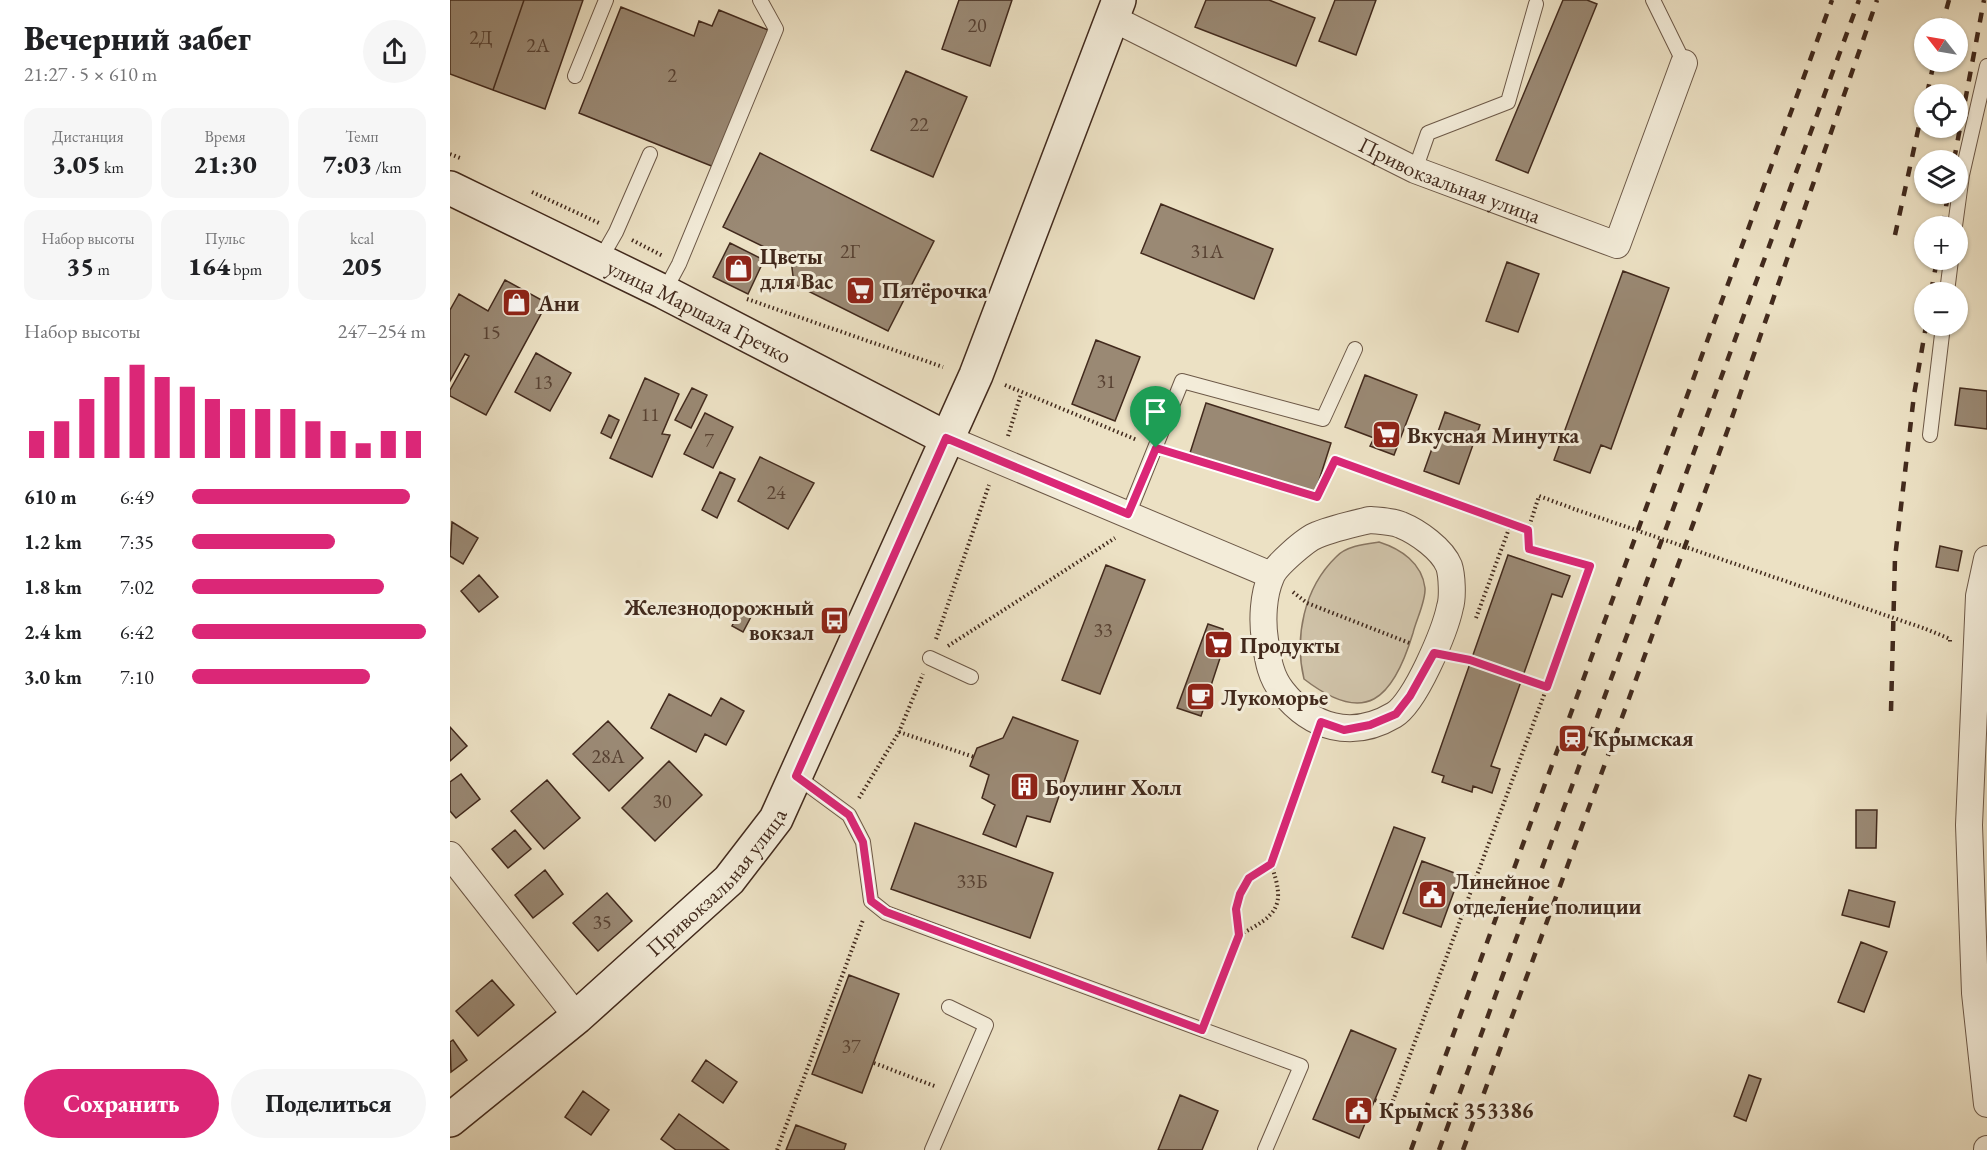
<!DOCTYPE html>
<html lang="ru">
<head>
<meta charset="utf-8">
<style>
  :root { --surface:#fff; --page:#f6f6f6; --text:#202124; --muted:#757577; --accent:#db2777 }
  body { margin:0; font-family:"EB Garamond",serif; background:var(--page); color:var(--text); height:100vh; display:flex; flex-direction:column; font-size:22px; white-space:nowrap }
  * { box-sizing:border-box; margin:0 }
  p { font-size:20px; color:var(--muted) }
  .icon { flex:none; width:33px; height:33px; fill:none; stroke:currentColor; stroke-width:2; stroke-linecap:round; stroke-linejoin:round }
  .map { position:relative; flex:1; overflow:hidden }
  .side { display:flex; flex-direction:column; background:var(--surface); width:450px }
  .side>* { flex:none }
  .needle { width:39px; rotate:301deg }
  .buttons { position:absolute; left:1464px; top:18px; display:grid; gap:12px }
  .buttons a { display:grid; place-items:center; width:54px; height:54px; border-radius:50%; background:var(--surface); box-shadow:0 2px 4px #0004; font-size:30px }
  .pin { position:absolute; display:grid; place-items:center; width:51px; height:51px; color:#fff; margin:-62px -26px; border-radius:50% 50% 50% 0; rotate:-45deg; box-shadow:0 0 6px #0007 }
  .pin .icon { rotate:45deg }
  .round { display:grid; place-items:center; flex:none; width:63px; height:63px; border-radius:32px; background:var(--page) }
  .overview { display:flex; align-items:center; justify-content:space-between; height:102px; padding:0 24px }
  h1 { font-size:33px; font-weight:800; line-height:45px }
  .stats { display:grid; grid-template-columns:repeat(3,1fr); gap:9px; height:102px; padding:6px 24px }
  .stats div { display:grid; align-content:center; border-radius:15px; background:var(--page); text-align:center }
  .stats b { font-size:26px; font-weight:800 }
  .stats small { font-size:16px; font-weight:400 }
  .stats p { font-size:16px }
  .chart { height:168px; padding:12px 24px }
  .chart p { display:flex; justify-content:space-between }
  .chart svg { width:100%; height:108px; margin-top:6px; stroke:var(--accent); stroke-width:6 }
  .primary-button { display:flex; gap:12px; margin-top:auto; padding:12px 24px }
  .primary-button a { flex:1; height:69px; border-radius:36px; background:var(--accent); color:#fff; font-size:24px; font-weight:800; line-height:69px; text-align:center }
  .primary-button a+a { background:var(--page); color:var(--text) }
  ul { padding:0 24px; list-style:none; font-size:20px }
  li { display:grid; grid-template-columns:96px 72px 1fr; align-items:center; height:45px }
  li i { height:15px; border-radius:8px; background:var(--accent) }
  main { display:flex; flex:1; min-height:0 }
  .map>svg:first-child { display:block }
</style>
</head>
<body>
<main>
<section class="side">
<div class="overview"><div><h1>Вечерний забег</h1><p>21:27 · 5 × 610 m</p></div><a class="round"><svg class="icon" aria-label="share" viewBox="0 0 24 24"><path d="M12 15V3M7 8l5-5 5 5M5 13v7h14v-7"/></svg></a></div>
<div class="stats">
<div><p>Дистанция</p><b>3.05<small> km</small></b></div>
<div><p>Время</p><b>21:30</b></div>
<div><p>Темп</p><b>7:03<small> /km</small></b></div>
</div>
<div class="stats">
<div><p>Набор высоты</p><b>35<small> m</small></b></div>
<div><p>Пульс</p><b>164<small> bpm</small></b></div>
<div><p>kcal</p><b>205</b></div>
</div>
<div class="chart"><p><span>Набор высоты</span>247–254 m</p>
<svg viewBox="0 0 160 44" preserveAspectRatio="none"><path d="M5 44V33M15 44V29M25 44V20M35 44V11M45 44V6M55 44V11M65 44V15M75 44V20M85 44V24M95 44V24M105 44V24M115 44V29M125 44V33M135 44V38M145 44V33M155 44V33"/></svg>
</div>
<ul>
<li><b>610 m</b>6:49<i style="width:93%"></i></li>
<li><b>1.2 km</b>7:35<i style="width:61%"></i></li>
<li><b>1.8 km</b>7:02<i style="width:82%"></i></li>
<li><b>2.4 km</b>6:42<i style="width:100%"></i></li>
<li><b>3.0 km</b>7:10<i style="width:76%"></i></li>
</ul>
<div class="primary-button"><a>Сохранить</a><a>Поделиться</a></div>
</section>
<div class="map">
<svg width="1537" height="1150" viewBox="0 0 1537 1150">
  <rect width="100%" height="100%" fill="#ece1c4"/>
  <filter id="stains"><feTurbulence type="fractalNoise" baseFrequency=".00333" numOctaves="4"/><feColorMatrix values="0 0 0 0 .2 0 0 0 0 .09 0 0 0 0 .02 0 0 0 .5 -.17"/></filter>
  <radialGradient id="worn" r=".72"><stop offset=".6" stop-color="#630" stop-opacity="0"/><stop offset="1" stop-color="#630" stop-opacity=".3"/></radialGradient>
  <path fill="#cfc2a8" stroke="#887662" stroke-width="1.5" d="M929 542C951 549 972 563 975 588 976 601 966 620 963 633 943 699 916 727 854 679 844 637 854 588 886 557 896 546 915 544 929 542Z"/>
  <path fill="#9a8974" stroke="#422a1d" stroke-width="1.5" d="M0 0H74L43 90 0 74Z
    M74 0H133L95 109 43 90Z
    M509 0H562L540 66 492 49Z
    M756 0H819L865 18 846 66 745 27Z
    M885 0H926L906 55 869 41Z
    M1113 0H1137L1147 4 1078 173 1046 160Z
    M171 7 244 36 249 21 262 26 269 10 318 30 264 167 129 113Z
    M456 71 517 97 483 177 421 150Z
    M310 153 484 241 438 331 344 284 341 260 273 227Z
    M711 204 823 249 804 299 691 253Z
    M280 243 314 260 298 294 263 277Z
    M1057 262 1089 274 1068 332 1036 321Z
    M1173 271 1219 288 1161 449 1151 445 1140 473 1104 460Z
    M55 280 97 303 36 415 0 396V390L19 356 15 354 0 381V310L9 294 38 311Z
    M646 340 690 357 665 421 622 404Z
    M86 353 121 373 100 411 65 392Z
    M915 375 967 395 944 455 920 446 924 438 895 427Z
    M195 378 229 394 212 434 220 435 202 477 160 458Z
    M242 388 257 395 241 428 225 420Z
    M1510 388 1537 391V429L1505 425Z
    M756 403 881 443 865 493 740 453Z
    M995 412 1030 425 1009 484 974 471Z
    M255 413 283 427 263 468 234 454Z
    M159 415 169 420 161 438 151 433Z
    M310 457 364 483 338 529 288 501Z
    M270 472 285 479 267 518 252 510Z
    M2 522 28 538 13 564 0 556Z
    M1490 546 1512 551 1508 571 1486 567Z
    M1058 555 1120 576 1112 597 1102 594 1041 766 1050 769 1042 793 1023 786 1022 792 992 782 994 776 982 772Z
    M656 565 695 580 650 694 612 680Z
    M29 575 48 597 29 612 11 591Z
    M292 607 303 613 293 632 282 626Z
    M758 624 773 629 775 643 751 716 727 708Z
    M219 694 261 716 271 698 294 711 276 745 255 734 246 752 201 728Z
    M563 717 628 741 600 822 577 816 566 847 533 834 545 805 532 798 539 775 520 766 527 748 553 738Z
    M158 721 193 758 159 791 123 754Z
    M0 727 17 746 0 761Z
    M219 761 252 795 205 841 172 808Z
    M11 774 30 799 6 818 0 811V782Z
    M97 780 130 818 94 849 61 811Z
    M1406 810H1427L1426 848H1406Z
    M465 823 603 873 580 938 441 889Z
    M944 827 975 838 933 949 902 937Z
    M65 830 81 849 58 868 42 849Z
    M972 861 1010 875 991 927 953 913Z
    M95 870 113 894 83 918 65 895Z
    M1399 890 1445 902 1439 927 1392 915Z
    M157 893 182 921 148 951 123 923Z
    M1411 942 1437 952 1414 1012 1388 1002Z
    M399 975 449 994 412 1093 362 1074Z
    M42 980 64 1005 28 1036 6 1011Z
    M901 1030 946 1049 909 1138 863 1119Z
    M3 1040 17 1060 1 1072 0 1042Z
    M256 1060 287 1082 273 1103 242 1081Z
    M1299 1075 1311 1079 1296 1121 1284 1116Z
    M133 1091 159 1110 141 1135 115 1117Z
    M730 1095 768 1111 752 1150H708Z
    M229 1114 279 1150H226L211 1139Z
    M346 1125 396 1144 394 1150H336Z"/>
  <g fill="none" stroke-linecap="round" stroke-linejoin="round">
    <defs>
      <path id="service" d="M1203 0 1234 63
        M125 76 156 0
        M965 170 978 133 1058 102 1086 4
        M1505 226 1512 175 1537 66
        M150 260 166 232 200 154
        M214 292 229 264 326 29 310 0
        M1497 292 1501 260
        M1480 435 1493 326
        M678 515 732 381 873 419 905 349
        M480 658 521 677
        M346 776 399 815 413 842 421 901 436 913 851 1066 815 1150
        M482 1150 536 1025 499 1007"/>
      <g id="minor">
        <path id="s1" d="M662 18 965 170 1167 245 1234 63"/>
        <path d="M496 438 821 575"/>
        <path d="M920 520C930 521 942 521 951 525 968 532 992 549 999 566 1002 575 1003 598 1000 607 995 631 965 703 944 715 902 740 861 728 832 691 820 676 818 659 815 640 812 621 813 595 821 577 825 566 856 539 867 535 884 528 903 524 920 520Z"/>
        <path d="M1537 559 1529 596 1519 825 1525 993 1537 1104"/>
        <path d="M0 855 127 1017"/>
        <path d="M1537 1150V1149"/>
      </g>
      <g id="secondary">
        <path id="s2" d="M0 188 214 292 496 438"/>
        <path id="s3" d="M0 1120 127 1017 279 880 326 819 526 375 669 0"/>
      </g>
    </defs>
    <use href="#service" stroke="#6c5847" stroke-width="16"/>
    <use href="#minor" stroke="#6c5847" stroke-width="28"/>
    <use href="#secondary" stroke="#422a1d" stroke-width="36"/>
    <path stroke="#422a1d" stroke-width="4" stroke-dasharray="1.5 3" stroke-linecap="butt" d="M0 154 10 158
      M82 192 149 223
      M182 240 213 256
      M297 299 493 367
      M555 385 687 440
      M558 436 571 394
      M722 453 867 497 885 460 1078 530
      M843 592 857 603 962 644
      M1026 618 1060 526
      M1476 629 1500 639V642
      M486 639 539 485
      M498 646 665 538
      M1011 658 1097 687 1140 566 1079 549 1078 530 1089 496 1127 510
      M449 732 524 757
      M409 798 449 732 473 674
      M789 935C828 915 836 906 821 864
      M759 1012 789 935 786 909 790 894 799 878 821 864 863 745
      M424 1063 487 1087
      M925 1100 941 1106 1097 687
      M327 1150 413 920"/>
    <use href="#service" stroke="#f3ecd9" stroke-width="14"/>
    <use href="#minor" stroke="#f3ecd9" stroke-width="26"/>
    <use href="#secondary" stroke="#f3ecd9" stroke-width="33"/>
    <path stroke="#422a1d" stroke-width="4.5" stroke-dasharray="10 10" stroke-linecap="butt" d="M1491 28 1499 0
      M1477 94 1484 62
      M1504 160 1534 0
      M1493 226 1498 194
      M1445 235 1474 103
      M1481 292 1487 260
      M1441 711 1445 558 1464 395 1476 326
      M961 1150 1382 0
      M989 1150 1409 0
      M1013 1150 1278 429 1427 0"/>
    <path stroke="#422a1d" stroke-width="4" stroke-dasharray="1.5 3" stroke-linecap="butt" d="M1127 510 1476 629"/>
  </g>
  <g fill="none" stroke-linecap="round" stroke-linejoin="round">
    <defs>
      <path id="route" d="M496 438 678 514 706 448 867 497 885 460 1078 530 1079 549 1140 566 1097 687 1020 660 984 653 960 696 946 714 920 725 894 730 871 722 821 864 799 878 790 894 786 909 789 935 752 1030 436 912 421 901 413 842 399 815 346 776Z"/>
    </defs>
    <use href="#route" stroke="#fff" stroke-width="12"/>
    <use href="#route" stroke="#db2777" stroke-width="8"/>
  </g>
  <defs>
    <symbol id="shop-square" viewBox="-11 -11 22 22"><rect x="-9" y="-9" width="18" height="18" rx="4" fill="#8f2418" stroke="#f3ecd9"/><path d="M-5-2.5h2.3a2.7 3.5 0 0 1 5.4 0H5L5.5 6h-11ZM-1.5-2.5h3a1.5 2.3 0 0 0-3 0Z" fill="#fff"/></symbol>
    <symbol id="supermarket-square" viewBox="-11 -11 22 22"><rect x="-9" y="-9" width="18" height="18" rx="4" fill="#8f2418" stroke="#f3ecd9"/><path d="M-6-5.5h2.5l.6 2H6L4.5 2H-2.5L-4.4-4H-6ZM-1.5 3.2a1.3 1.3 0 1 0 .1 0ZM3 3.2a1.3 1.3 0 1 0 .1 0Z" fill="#fff"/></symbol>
    <symbol id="bus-square" viewBox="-11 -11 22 22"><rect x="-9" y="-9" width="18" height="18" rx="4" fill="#8f2418" stroke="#f3ecd9"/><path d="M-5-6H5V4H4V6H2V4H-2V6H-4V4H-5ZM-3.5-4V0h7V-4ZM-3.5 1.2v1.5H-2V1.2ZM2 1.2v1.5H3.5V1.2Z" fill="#fff"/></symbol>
    <symbol id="cafe-square" viewBox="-11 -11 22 22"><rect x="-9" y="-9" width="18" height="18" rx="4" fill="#8f2418" stroke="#f3ecd9"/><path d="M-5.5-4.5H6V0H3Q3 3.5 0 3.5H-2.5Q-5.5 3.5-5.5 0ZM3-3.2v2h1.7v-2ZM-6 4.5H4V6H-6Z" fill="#fff"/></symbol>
    <symbol id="station-square" viewBox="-11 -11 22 22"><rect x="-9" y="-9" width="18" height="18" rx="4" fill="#8f2418" stroke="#f3ecd9"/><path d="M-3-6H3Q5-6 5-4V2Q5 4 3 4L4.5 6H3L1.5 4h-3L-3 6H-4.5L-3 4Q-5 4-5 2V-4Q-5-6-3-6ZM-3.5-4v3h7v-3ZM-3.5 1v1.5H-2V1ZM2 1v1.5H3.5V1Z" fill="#fff"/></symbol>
    <symbol id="building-square" viewBox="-11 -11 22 22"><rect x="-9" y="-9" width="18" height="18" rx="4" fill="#8f2418" stroke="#f3ecd9"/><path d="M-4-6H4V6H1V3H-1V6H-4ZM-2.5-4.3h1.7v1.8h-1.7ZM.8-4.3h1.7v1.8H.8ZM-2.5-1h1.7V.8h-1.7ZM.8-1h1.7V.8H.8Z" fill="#fff"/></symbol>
    <symbol id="civic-square" viewBox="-11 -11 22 22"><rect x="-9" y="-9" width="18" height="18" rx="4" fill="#8f2418" stroke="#f3ecd9"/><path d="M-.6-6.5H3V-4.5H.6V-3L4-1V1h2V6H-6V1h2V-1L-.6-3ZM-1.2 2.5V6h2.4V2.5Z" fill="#fff"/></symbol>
  </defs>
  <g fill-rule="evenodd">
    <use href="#shop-square" x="272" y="252" width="33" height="33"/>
    <use href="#supermarket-square" x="394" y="274" width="33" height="33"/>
    <use href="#shop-square" x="50" y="286" width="33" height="33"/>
    <use href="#supermarket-square" x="920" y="418" width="33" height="33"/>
    <use href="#bus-square" x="368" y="604" width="33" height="33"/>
    <use href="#supermarket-square" x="752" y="628" width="33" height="33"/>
    <use href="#cafe-square" x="734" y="680" width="33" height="33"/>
    <use href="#station-square" x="1106" y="722" width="33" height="33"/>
    <use href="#building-square" x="558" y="770" width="33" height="33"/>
    <use href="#civic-square" x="966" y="878" width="33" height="33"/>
    <use href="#civic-square" x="892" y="1094" width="33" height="33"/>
  </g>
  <g text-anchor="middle" stroke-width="6" stroke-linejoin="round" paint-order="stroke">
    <g font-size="20" fill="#584233">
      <text x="527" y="32">20</text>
      <text x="31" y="44">2Д</text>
      <text x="88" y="52">2А</text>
      <text x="222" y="82">2</text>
      <text x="469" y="131">22</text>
      <text x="400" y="258">2Г</text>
      <text x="757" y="258">31А</text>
      <text x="41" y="339">15</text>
      <text x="656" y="388">31</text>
      <text x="93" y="389">13</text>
      <text x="200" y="421">11</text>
      <text x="259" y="447">7</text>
      <text x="326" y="499">24</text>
      <text x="653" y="637">33</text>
      <text x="158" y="763">28А</text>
      <text x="212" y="808">30</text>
      <text x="522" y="888">33Б</text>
      <text x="152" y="929">35</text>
      <text x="401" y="1053">37</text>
    </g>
    <g font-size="22" fill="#422a1d" stroke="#f3ecd9">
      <text dy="8" stroke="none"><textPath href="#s1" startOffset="375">Привокзальная улица</textPath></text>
      <text dy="8" stroke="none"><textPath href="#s2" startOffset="278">улица Маршала Гречко</textPath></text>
      <text dy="8" stroke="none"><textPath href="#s3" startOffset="358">Привокзальная улица</textPath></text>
    </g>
    <g font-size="22" font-weight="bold" fill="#422a1d" stroke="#f3ecd9" text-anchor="start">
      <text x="310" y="264">Цветы<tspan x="310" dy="25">для Вас</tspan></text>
      <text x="432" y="298">Пятёрочка</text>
      <text x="88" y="311">Ани</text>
      <text x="957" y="443">Вкусная Минутка</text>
      <text x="364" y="615" text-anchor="end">Железнодорожный<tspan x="364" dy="25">вокзал</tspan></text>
      <text x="790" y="653">Продукты</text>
      <text x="771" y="705">Лукоморье</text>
      <text x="1143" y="746">Крымская</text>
      <text x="595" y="795">Боулинг Холл</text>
      <text x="1003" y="889">Линейное<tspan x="1003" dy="25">отделение полиции</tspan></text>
      <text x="929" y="1118">Крымск 353386</text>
    </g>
  </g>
  <rect width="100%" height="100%" filter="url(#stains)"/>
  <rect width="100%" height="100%" fill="url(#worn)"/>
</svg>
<div class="buttons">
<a><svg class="needle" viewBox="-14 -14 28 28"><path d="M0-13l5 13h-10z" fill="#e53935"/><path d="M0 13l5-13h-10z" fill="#757577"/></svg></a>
<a><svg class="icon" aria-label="locate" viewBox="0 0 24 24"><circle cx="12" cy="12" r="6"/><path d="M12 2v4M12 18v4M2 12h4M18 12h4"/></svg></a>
<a><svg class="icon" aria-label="layers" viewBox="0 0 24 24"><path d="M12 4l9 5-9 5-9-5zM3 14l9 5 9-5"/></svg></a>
<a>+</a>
<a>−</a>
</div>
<div class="pin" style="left:706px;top:448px;background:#1e9e55"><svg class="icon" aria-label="arrive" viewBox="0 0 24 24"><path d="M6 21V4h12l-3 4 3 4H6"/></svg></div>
</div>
</main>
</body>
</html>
